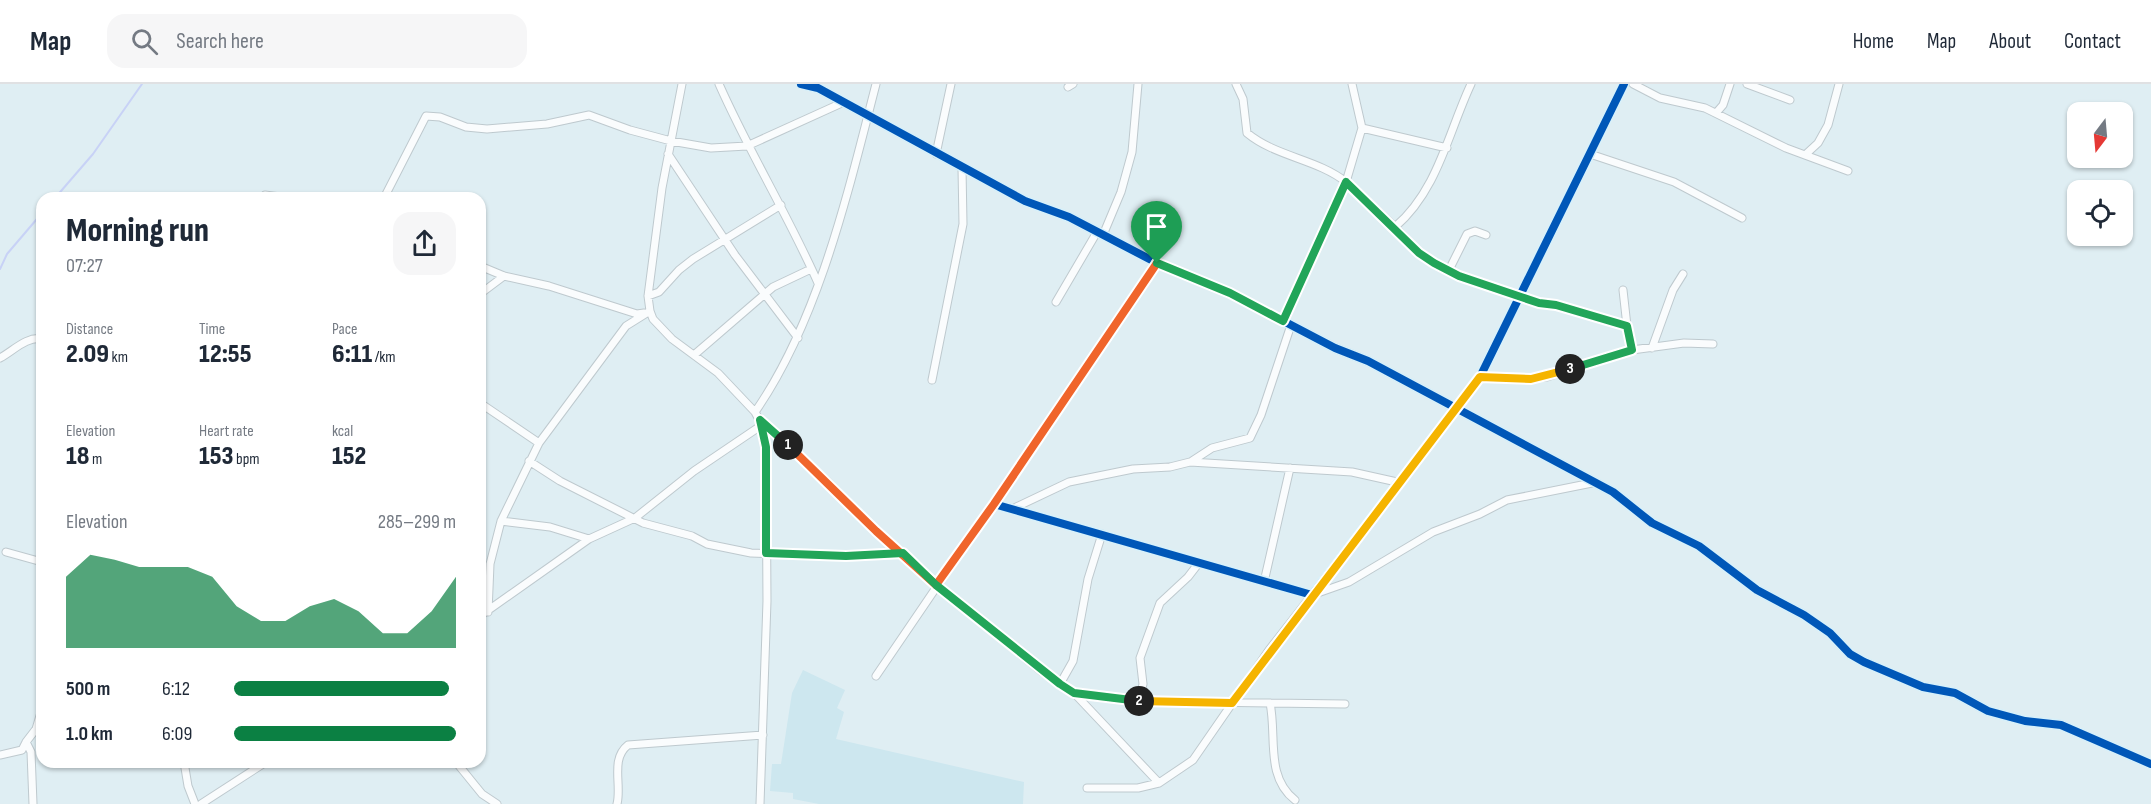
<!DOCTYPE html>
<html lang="en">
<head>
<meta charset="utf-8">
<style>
  :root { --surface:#fff; --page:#f6f6f7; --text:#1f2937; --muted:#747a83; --line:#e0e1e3; --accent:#0b8043 }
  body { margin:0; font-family:"Sofia Sans Condensed",sans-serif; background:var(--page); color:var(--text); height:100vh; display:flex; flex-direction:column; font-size:22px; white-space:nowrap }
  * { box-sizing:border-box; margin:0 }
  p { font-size:20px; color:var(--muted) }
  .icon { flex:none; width:33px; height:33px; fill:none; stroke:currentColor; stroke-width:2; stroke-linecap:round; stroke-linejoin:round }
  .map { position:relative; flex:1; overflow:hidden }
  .sheet { position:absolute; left:36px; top:108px; width:450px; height:576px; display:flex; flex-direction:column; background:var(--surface); border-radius:18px; box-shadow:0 2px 4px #0004 }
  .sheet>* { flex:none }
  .needle { width:39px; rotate:196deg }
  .tools { position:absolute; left:2067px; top:18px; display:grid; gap:12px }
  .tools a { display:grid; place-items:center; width:66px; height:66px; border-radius:12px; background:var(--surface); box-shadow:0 2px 4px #0004; font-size:30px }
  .pin { position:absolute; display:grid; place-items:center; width:51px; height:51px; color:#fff; margin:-62px -26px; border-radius:50% 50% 50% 0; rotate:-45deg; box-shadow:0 0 6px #0007 }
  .pin .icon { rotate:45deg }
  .km { position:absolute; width:30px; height:30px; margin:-15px; border-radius:50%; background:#222; color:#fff; font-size:16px; line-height:30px; text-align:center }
  .round { display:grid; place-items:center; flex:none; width:63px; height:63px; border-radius:18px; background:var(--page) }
  .overview { display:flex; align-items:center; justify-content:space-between; height:102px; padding:0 30px }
  h1 { font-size:33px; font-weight:800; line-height:45px }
  .figures { display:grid; grid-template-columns:repeat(3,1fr); gap:9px; height:102px; padding:6px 30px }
  .figures div { display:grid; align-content:center }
  .figures b { font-size:26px; font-weight:800 }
  .figures small { font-size:16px; font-weight:400 }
  .figures p { font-size:16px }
  .chart { height:168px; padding:12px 30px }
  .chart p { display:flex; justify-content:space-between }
  .chart svg { width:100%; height:108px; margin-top:6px; fill:var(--accent); opacity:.7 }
  ul { padding:0 30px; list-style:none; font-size:20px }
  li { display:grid; grid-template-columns:96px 72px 1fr; align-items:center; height:45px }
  li i { height:15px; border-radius:8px; background:var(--accent) }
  header { display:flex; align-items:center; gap:36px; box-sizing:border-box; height:84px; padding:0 30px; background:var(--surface); border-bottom:2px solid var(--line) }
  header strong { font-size:28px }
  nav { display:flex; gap:33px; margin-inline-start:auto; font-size:21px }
  .search { width:420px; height:54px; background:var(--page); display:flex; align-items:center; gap:15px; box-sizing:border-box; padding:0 21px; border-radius:18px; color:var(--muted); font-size:22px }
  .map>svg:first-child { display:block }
</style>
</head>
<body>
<header>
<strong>Map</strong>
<div class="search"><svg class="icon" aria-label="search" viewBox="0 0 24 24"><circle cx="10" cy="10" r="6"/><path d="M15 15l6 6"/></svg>Search here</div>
<nav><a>Home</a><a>Map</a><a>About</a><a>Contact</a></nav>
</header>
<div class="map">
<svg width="2151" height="720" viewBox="0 0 2151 720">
  <rect width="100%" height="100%" fill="#dfeef3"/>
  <path fill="#cde7ef" d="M803 586 845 606 837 624 844 628 836 655 1024 698 1023 720H819L793 715V709L770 707 772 680H781L792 609Z"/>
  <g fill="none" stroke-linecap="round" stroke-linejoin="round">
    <path stroke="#c8d2f6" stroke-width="2" d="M55 114 93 70 142 0
      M0 185 7 170 42 129"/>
    <defs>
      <path id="minor" d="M682 0 662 104 648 212 650 227 653 235 672 255 718 289 755 328 762 341 766 363 767 517 760 720
        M719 0C749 68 788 131 818 199
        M1236 0 1243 15 1247 49C1276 73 1317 75 1346 98
        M1633 0 1660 14 1705 24 1786 64 1848 87
        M1747 0 1790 16
        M1068 3 1073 0
        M1716 29 1723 21 1730 0
        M1362 44 1447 64
        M668 70 735 171 798 254
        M936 70 951 0
        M1590 70 1674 98 1742 134
        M1805 71 1818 59 1828 41 1839 0
        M1346 98 1362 44 1352 0
        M264 114 265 111 288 114
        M384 114 426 32 440 33 466 43 487 45 547 40 589 31 630 46 671 57 711 64 747 62 844 18
        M1395 143C1438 106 1448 49 1471 0
        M1103 151 1121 108 1132 68 1138 0
        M480 182 504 192 549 202 637 230 644 229
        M1449 186 1467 150 1475 147 1486 151
        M1623 206 1627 242
        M480 210 504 192
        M648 212 659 208 679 186 693 175 781 121
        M1056 218 1097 148
        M1283 237 1346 98 1395 143 1419 169 1434 179 1459 192 1539 219 1556 221 1627 242 1632 266
        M1652 264 1673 206 1683 190
        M694 271 773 203 811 185
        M0 274C13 267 27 252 42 255
        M1480 293 1515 295 1547 293 1632 266 1684 259 1713 260
        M932 296 963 140 962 84
        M480 319 539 359
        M755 328C819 236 848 108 876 0
        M760 336 827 397 876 447 936 501 1041 587 1074 609 1159 699
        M529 377 560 397 643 439 692 452 707 460 751 469 846 472 903 469
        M1192 377 1212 364 1250 354 1261 331 1291 241
        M994 420 1312 511 1480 293 1624 0
        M1012 425 1069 398 1133 385 1170 383 1190 378 1352 388 1397 398
        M501 437 550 443 589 455
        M6 468 42 478
        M1264 498 1290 384
        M488 528 490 480 501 437 539 359 626 242 650 227
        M480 532 589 455 635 434 694 387 762 341
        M876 592 1157 179
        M1060 600 1073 577 1088 495 1102 450
        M1074 609 1139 617 1270 619C1277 652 1265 693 1295 716
        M1139 617 1143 600 1140 574 1160 519 1188 493 1198 480
        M1270 619 1345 620
        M0 671 22 666 26 658
        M184 678 188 702 195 720
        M456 678 482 710 497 720
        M1087 704H1138L1159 699 1193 676 1269 566 1312 511 1349 498 1433 448 1480 430 1507 416 1592 399
        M33 720 31 668 26 658 36 645 42 625
        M201 720 266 678
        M617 720C622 701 610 675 628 661L763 651"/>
      <path id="tertiary" d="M801 0 818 4 1025 117 1069 133 1157 179 1230 209 1335 264 1368 277 1613 408 1652 439 1699 462 1757 506 1804 531 1830 549 1850 570 1864 578 1923 603 1955 609 1988 627 2025 637 2061 641 2151 680"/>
    </defs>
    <use href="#minor" stroke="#bec9ce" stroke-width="9"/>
    <use href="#tertiary" stroke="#bec9ce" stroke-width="10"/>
    <use href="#minor" stroke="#fafcfd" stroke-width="7"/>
    <use href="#tertiary" stroke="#fafcfd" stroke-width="8"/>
    <defs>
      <path id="cycleway" d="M801 0 818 4 1025 117 1069 133 1157 179 1230 209 1335 264 1368 277 1613 408 1652 439 1699 462 1757 506 1804 531 1830 549 1850 570 1864 578 1923 603 1955 609 1988 627 2025 637 2061 641 2151 680
        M994 420 1312 511 1480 293 1624 0"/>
    </defs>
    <use href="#cycleway" stroke="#d7f1fb" stroke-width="11"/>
    <use href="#cycleway" stroke="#0057b8" stroke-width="8"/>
  </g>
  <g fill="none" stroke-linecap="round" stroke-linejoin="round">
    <defs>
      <path id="split-1" d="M788 361 876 447 936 501 994 420 1157 179"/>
      <path id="split-2" d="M788 361 760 336 766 363V469L846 472 903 469 936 501 1060 600 1074 609 1139 617"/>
      <path id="split-3" d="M1139 617 1232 619 1480 293 1531 295 1570 285"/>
      <path id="split-4" d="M1157 179 1230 209 1283 237 1346 98 1419 169 1434 179 1459 192 1539 219 1556 221 1627 242 1632 266 1570 285"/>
    </defs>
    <use href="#split-1" stroke="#fff" stroke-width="12"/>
    <use href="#split-2" stroke="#fff" stroke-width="12"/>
    <use href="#split-3" stroke="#fff" stroke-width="12"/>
    <use href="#split-4" stroke="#fff" stroke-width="12"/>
    <use href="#split-1" stroke="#f0652b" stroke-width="8"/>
    <use href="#split-2" stroke="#22a559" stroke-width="8"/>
    <use href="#split-3" stroke="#f5b400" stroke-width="8"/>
    <use href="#split-4" stroke="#22a559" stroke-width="8"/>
  </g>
</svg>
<div class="tools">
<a><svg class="needle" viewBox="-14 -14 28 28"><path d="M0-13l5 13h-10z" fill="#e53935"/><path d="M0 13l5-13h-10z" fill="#747a83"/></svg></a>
<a><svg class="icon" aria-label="locate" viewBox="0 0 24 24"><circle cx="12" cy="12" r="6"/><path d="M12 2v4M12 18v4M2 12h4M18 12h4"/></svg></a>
</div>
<div class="pin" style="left:1157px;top:179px;background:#1e9e55"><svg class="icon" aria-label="arrive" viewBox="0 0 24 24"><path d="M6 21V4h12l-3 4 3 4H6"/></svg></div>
<b class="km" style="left:788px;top:361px">1</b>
<b class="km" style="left:1139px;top:617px">2</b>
<b class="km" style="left:1570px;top:285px">3</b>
<section class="sheet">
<div class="overview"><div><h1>Morning run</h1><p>07:27</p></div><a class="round"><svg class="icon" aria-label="share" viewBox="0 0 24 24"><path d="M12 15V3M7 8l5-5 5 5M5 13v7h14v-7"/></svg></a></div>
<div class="figures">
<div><p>Distance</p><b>2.09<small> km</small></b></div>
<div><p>Time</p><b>12:55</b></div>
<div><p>Pace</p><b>6:11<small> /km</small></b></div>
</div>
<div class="figures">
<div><p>Elevation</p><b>18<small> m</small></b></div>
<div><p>Heart rate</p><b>153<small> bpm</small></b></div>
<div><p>kcal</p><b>152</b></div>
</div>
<div class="chart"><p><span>Elevation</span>285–299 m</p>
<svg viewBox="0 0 160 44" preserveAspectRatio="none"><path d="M0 44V15L10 6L20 8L30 11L40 11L50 11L60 15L70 27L80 33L90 33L100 27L110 24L120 29L130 38L140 38L150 29L160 15V44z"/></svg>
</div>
<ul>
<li><b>500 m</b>6:12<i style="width:97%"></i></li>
<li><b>1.0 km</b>6:09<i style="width:100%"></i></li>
</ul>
</section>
</div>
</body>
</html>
